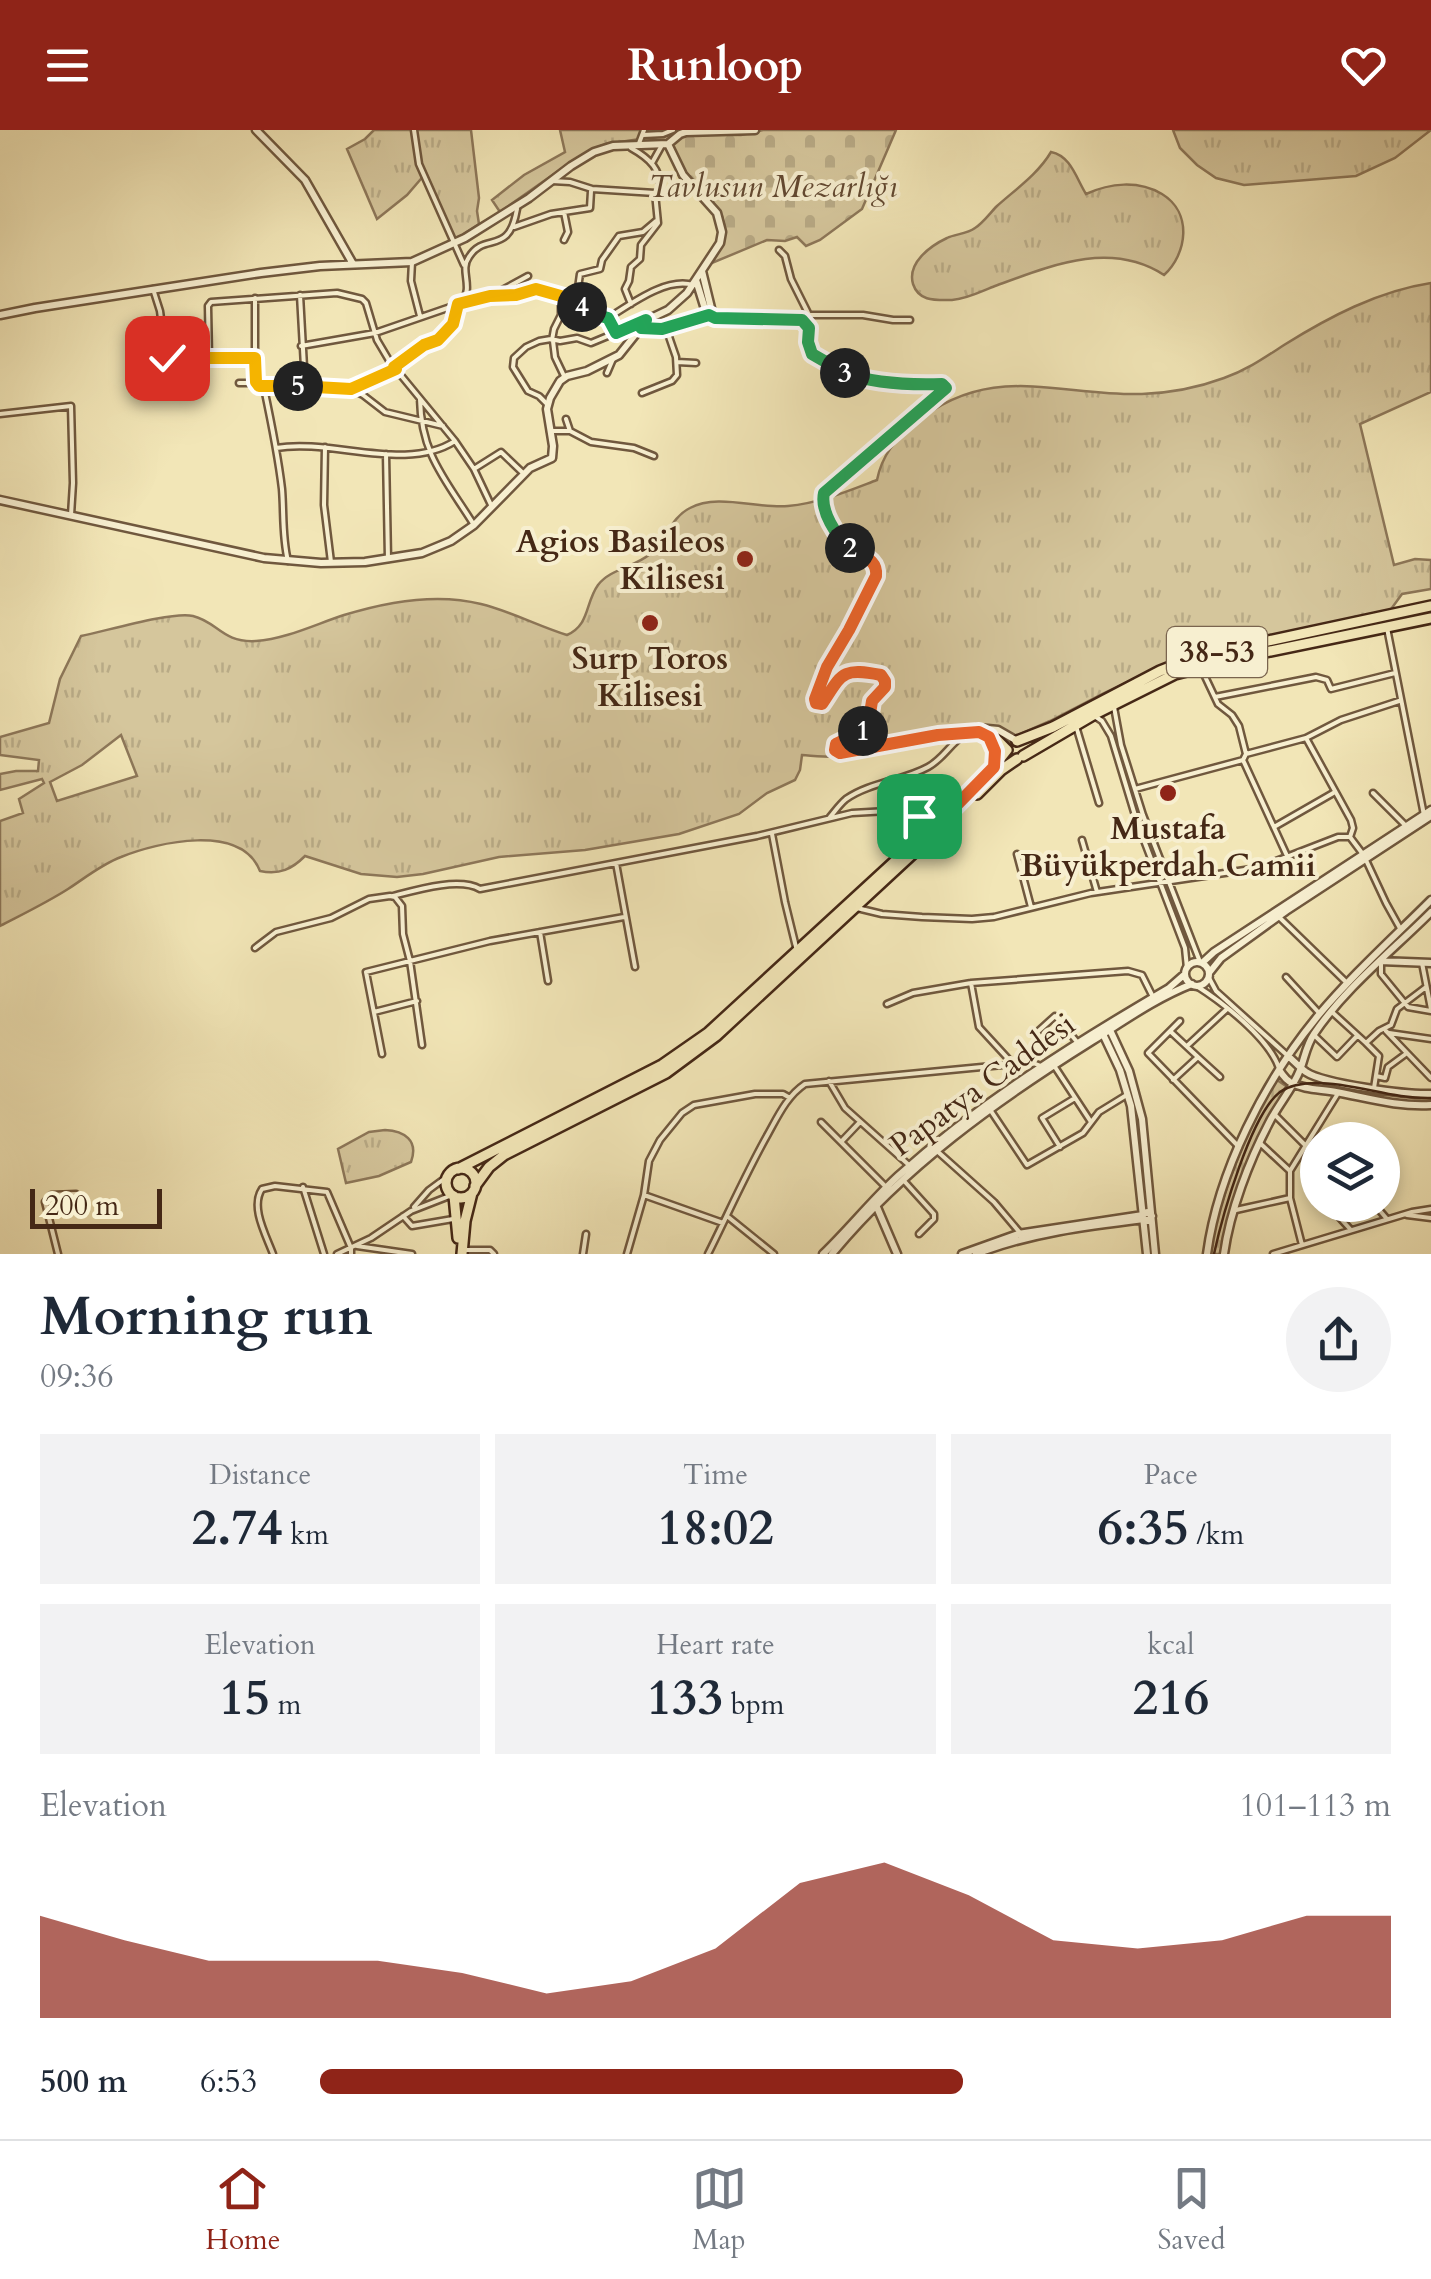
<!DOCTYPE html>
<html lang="en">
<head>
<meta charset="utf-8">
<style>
  :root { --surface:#fff; --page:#f2f2f3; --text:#1f2937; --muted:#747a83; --line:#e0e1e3; --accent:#8f2418 }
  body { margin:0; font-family:Cardo,serif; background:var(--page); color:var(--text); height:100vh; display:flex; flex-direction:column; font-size:38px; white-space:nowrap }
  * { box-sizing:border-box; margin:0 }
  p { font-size:32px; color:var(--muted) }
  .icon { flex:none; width:55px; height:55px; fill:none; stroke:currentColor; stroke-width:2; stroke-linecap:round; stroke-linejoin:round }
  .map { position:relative; height:1124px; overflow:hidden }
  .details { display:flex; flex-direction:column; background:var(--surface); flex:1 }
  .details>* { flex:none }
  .fabs { position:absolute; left:1300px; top:992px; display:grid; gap:20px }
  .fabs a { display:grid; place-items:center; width:100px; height:100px; border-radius:50%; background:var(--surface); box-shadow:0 5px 15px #0003; font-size:50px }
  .scale { position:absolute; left:30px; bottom:25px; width:132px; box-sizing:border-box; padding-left:10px; border:5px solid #452816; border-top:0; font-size:28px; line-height:35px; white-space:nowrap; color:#452816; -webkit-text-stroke:8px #f7efd0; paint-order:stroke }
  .pin { position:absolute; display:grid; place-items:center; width:85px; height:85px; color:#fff; margin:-42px; border-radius:20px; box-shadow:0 5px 15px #0006 }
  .km { position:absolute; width:50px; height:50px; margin:-25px; border-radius:50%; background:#222; color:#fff; font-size:28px; line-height:50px; text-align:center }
  .round { display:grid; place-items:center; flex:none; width:105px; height:105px; border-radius:52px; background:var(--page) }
  .overview { display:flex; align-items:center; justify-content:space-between; height:170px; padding:0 40px }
  h1 { font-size:55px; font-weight:800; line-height:75px }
  .stats { display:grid; grid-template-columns:repeat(3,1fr); gap:15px; height:170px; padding:10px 40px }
  .stats div { display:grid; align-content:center; border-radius:0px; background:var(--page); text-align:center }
  .stats b { font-size:50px; font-weight:800 }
  .stats small { font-size:28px; font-weight:400 }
  .stats p { font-size:28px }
  .chart { height:280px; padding:20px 40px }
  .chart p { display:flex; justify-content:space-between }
  .chart svg { width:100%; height:180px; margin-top:10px; fill:var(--accent); opacity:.7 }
  ul { padding:0 40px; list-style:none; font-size:32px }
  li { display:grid; grid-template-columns:160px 120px 1fr; align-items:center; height:75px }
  li i { height:25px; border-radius:12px; background:var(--accent) }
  header { display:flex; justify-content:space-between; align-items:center; height:130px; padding:0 40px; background:var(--accent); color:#fff; font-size:45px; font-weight:800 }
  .dock { display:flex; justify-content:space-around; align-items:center; height:140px; border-top:2px solid var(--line); background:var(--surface); font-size:28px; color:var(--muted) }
  .dock a { display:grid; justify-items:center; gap:5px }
  .dock .active { color:var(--accent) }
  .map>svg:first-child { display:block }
</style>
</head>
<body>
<header><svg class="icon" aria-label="menu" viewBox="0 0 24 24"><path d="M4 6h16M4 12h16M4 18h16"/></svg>Runloop<svg class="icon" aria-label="heart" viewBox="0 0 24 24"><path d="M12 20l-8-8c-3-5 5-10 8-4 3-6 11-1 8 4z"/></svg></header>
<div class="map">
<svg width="1431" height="1124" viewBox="0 0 1431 1124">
  <defs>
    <pattern id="grass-tufts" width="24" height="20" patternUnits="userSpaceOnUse" patternTransform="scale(2.5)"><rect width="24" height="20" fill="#d5c69c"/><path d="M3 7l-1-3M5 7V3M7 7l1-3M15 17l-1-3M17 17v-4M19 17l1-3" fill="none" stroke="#b8aa86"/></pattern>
    <pattern id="cemetery-stones" width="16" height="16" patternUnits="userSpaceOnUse" patternTransform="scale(2.5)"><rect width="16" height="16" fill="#d5c69c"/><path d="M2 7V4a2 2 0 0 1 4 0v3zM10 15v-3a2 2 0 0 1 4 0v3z" fill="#b8aa86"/></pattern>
  </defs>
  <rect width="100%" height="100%" fill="#f2e6b7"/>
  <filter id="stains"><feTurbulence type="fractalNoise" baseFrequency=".002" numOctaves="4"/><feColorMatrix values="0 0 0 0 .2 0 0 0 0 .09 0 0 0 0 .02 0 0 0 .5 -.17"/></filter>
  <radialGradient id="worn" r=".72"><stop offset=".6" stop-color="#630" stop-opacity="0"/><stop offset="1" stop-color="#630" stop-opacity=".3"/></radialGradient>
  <path fill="url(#grass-tufts)" stroke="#8d7759" stroke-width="2.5" fill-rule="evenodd" d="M374 0H471L479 68 477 81 479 94 455 110 426 43 407 65 377 89 347 19 365 9Z
    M560 0H763L741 5 711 4 671 13 647 8 606 14 593 19 571 32 500 82 492 70 524 45 565 22Z
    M1173 0H1431L1395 28 1356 46 1244 55 1216 48 1197 35 1180 18Z
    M1051 22C1071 26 1076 48 1086 64 1110 53 1138 50 1162 64 1193 83 1187 124 1164 145 1110 110 1050 136 995 156 982 161 967 169 952 170 936 170 919 172 913 154 907 133 930 116 947 108 955 104 967 104 975 98 983 93 990 83 997 76 1016 59 1038 44 1051 22Z
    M1431 153V262L1360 294 1394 435 1415 429 1431 430V459L1402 464 1389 482 1184 525 1102 564 1050 591 991 617 988 612C939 602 896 622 849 626 833 628 817 626 802 625L800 640 795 650 767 663 739 684 679 704 585 720 499 727 423 744 397 747 361 744 305 726C292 739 280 745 260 741 241 693 158 712 121 727 102 734 85 748 68 759 46 773 23 784 0 796V691L23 683 19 669 44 653 42 649 0 660V644L16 641H38L39 630 0 625V607L49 593 60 549 81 506C106 501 173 481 193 486 218 492 222 513 256 511 286 509 316 494 344 485 386 472 438 463 481 474 510 481 538 496 567 505 590 495 585 473 598 455 610 439 635 437 650 424 667 410 670 388 690 378 717 363 758 379 788 376 820 373 848 361 877 350 882 325 895 310 914 294 990 231 1057 266 1142 264 1170 263 1197 258 1224 248 1247 240 1264 228 1284 215 1329 187 1378 161 1431 153ZM121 605 137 646 57 671 50 652 82 635Z
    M1274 948 1286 956 1253 1020 1222 1124H1209C1221 1061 1246 1005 1274 948Z
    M385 1000C404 1001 419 1010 411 1032L379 1046 346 1053 338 1019 369 1002Z"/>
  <path fill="url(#cemetery-stones)" stroke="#8d7759" stroke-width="2.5" d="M763 0H896L862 79 820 110 806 116 797 107 785 111 767 110 712 133 724 112 725 98 722 86 685 43 671 13 686 4 741 5Z"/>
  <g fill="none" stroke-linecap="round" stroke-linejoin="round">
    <defs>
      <path id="minor" d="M414 0 419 34 464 135
        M643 5 663 4 673 0
        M638 16 644 0
        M652 33 662 15
        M552 51 570 52 592 59 655 63
        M564 82 568 102 564 110
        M514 97 551 84 590 78 591 61
        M779 120 785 126 791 149 809 185 808 187
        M412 132 411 151 420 186
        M153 159 160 181 166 227 255 228
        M300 165 305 255
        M493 165 528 146
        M581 166 578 158 580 144 600 139 602 130 619 106 643 102 656 91
        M579 167 591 161
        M255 168V252L259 257 305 255 351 259 363 265 385 282 443 296
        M462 173 539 160 575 170 586 182 608 188C631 174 666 147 693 155
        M631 174 625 159 629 151 631 137 640 129 641 115 658 93 655 63 659 62C663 40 649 28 631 18
        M809 185H863L893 190H910
        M608 188 615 203 642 192
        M641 198 662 199 709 185
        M552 210 554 199 561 185V167
        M553 211 555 227 565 248
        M301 216 375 203 462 173C474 155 459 141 469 127 485 101 509 127 517 79
        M209 229 208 176 211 172 337 163 362 169 366 173 377 210 390 232 455 311 474 339 492 377
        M677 232 696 233
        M394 237 412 227 424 215 438 209 453 194 459 174
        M607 243 613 229
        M239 253H254
        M264 258C271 291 278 325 282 359 284 383 282 407 288 431
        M351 259 396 239
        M642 263 672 251 677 245 676 227 666 198
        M420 269C421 325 446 350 474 395
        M548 275 539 266 528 261 513 237 514 228 526 217 539 211 551 209 560 211 577 208 591 213 615 203
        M0 284 71 276 73 353 71 385
        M566 289 570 301 591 312 634 318 654 326
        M550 301H570
        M325 317 324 375 331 432
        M276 318C332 308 405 343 455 311
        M386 324 388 429
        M474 339 501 322 524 344
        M1387 498 1424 685
        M1201 538 1218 574 1232 585 1239 596 1246 624
        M1215 567 1316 547 1327 550 1331 559 1395 543
        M1114 577 1121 615 1143 685 1200 832
        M1096 587 1102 591 1111 606 1137 692 1185 818 1187 838
        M1076 596 1099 673
        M1306 608 1341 590 1399 571
        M1243 630 1246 624 1306 608 1351 690 1353 698 1350 707
        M1135 659 1243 630 1288 728
        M1373 663 1406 696
        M830 687C835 681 840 674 846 669 870 652 903 651 928 637 943 629 950 614 964 605
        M1274 697 1335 662
        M772 704 785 772 796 817
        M1082 710 1097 762
        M1017 724 1031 777
        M1365 728 1386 773 1401 800
        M616 733 635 837
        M393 766C416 760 459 747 480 759L757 706 852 683 906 680 919 685 931 698
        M857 778 882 784 922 787 972 789 994 787 1091 763 1258 738 1338 707H1350L1362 723
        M1279 787 1347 853
        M540 802 548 851
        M255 818 276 802 331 788 369 769 390 766 395 767 402 776 403 804 410 831 422 915
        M1381 832V844L1408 877 1431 881
        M1422 833 1431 879
        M1208 846 1216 861 1288 926
        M1286 847 1320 884
        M971 853 979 897 1013 934
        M1195 855C1222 872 1268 907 1279 938
        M887 874 913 863 971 853 1128 841 1142 845 1153 867
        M374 882 417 871
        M1332 882 1366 913 1379 901 1391 895 1397 879 1426 857
        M1180 891 1148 923 1239 1017
        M1170 901 1198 927
        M1386 901 1431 948
        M1389 903 1431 909
        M1034 905 1055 886 1078 913
        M1315 906 1337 927 1357 906
        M1366 913 1379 926 1374 958
        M1187 916 1227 879
        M382 924 366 842 490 811 624 787
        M1055 937 1091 992
        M1376 946 1385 948 1388 937 1407 923
        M1173 950 1198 927 1220 947
        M829 951 845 978 910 1036
        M989 978 1027 1035 1083 1003 1099 982 1125 966
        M1274 984 1306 1016
        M821 992 886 1057
        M841 1012 860 992
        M1261 1014 1290 1041
        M1060 1017 1042 988 1075 968
        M937 1021 994 1072 1021 1104
        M905 1052 934 1084V1089L919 1104
        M303 1057 324 1124
        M644 1065 723 1093
        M1328 1075 1351 1100
        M1375 1075 1387 1089
        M414 1077 429 1060 448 1046
        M1236 1080 1290 1068
        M1407 1085 1431 1088
        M403 1086 412 1096 453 1089
        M727 1086 774 1124
        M1302 1115 1290 1068V1041L1337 965
        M357 1116 412 1124
        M462 1120H490L494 1124
        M58 1124 45 1072 51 1065 76 1064
        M273 1124C266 1105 250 1077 262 1059L275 1056 327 1062 351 1118V1124
        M337 1124 371 1108 411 1081 452 1065
        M583 1124 586 1104
        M627 1124 644 1065 649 1031 660 1010 682 983 694 975 755 964H783L790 968
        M708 1124C728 1084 746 1043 768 1004 778 986 787 966 805 954L1013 934 1033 933 1041 936
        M1273 1124 1412 1082 1431 1079"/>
      <path id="tertiary" d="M256 0 305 50 353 134
        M668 14 680 4 686 2 755 0
        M702 141 712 182 716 186 803 190 809 198C808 206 806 214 810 221 824 246 889 253 914 255 925 255 935 253 945 256V261L822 365C821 383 838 410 853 420 863 427 872 428 877 441 863 485 828 525 815 569L817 574 822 573C834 555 836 541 861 543 872 544 877 543 885 551V559C863 575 877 580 867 596 860 606 846 610 836 615L835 619 838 623 916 608 979 602
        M696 150 705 179 713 187
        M0 185 35 178 261 143 320 136 412 132 465 108 529 68 571 36 594 22 613 16 668 14
        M0 370 264 428 321 433 365 432 422 423 451 411 474 395 530 338 552 328 553 316 547 279 550 268 560 251 567 246 587 241 619 225 647 190 668 180 687 163 720 113 722 102 717 83 683 45 668 14
        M977 598 998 600 1017 611
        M1380 831 1431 833
        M1185 844a12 12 0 1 1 24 0a12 12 0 1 1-24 0Z
        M1202 833 1214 822 1431 680
        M1209 843 1221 828 1286 781 1431 686
        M1110 900 1129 941 1142 989 1155 1124
        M1103 904 1120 940 1131 976 1147 1124
        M1288 926C1294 931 1299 937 1306 942 1324 954 1408 965 1431 964
        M1279 940C1284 946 1284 948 1290 952 1304 960 1321 959 1336 962 1368 968 1398 977 1431 975
        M876 1075 897 1124
        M823 1124C849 1099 871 1071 898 1046 981 972 1073 914 1169 858L1185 844
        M832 1124C904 1037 996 971 1092 911 1124 891 1156 868 1192 854
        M962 1124 1018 1104 1143 1085 1147 1082 1152 1086 1148 1091 1144 1089C1087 1096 1030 1103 976 1124
        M1207 1124C1218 1042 1265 950 1317 887 1352 845 1393 808 1431 770
        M1224 1124C1230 1081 1249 1031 1269 993 1278 975 1293 958 1300 940 1305 927 1306 916 1314 904 1345 858 1392 821 1431 782"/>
      <path id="primary" d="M1017 611 1053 597 1160 541 1198 526 1431 476
        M1023 626 1093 585 1175 544 1246 526 1431 488
        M977 664 1001 640 1017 629
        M446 1053a15 15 0 1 1 30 0a15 15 0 1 1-30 0Z
        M458 1039 662 935 708 903 931 698C961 677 985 648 1007 620L993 606 979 602
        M475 1056 489 1037 504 1025 666 943 716 906 948 691
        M454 1066 458 1108
        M462 1124 465 1091 472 1063"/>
    </defs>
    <use href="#minor" stroke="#70583e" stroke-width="9"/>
    <use href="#tertiary" stroke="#70583e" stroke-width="11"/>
    <use href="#primary" stroke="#452816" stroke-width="14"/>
    <use href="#minor" stroke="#f7efd0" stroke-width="4"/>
    <use href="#tertiary" stroke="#f7efd0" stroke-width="6"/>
    <use href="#primary" stroke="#f2e6b7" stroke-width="9"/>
    <path stroke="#452816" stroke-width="2.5" d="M1214 1124C1222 1087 1251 984 1280 962 1290 955 1305 953 1317 953 1355 953 1392 969 1431 968"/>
  </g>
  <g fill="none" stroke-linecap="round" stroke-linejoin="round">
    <defs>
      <path id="split-1" d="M863 601 836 614 835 620 840 623 938 605 979 602 989 607 995 621 994 637 944 688 931 698 919 686"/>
      <path id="split-2" d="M850 418C862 426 878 429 876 446L849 500 827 537 815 569 816 573 822 574C842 544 841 537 881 545L885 551V557L872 571 869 590 863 601"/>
      <path id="split-3" d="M845 243C875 254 911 255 942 254L946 258 824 363C820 381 836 406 850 418"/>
      <path id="split-4" d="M582 177 586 182 608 188 616 203 646 190 641 198 662 199 709 185 715 188 802 190 809 198 808 212 812 224 845 243"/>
      <path id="split-5" d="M298 256 351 259 396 239 394 237 424 215 438 210 453 194 458 174 490 166 516 165 536 159 575 170 582 177"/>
      <path id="split-6" d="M167 228H255L256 252 259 256H298"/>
    </defs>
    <use href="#split-1" stroke="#fff" stroke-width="20"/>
    <use href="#split-2" stroke="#fff" stroke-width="20"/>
    <use href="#split-3" stroke="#fff" stroke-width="20"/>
    <use href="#split-4" stroke="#fff" stroke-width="20"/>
    <use href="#split-5" stroke="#fff" stroke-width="20"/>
    <use href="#split-6" stroke="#fff" stroke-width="20"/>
    <use href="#split-1" stroke="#f0652b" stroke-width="12"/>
    <use href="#split-2" stroke="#f0652b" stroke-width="12"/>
    <use href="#split-3" stroke="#22a559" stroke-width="12"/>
    <use href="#split-4" stroke="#22a559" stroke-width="12"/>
    <use href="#split-5" stroke="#f5b400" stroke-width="12"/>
    <use href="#split-6" stroke="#f5b400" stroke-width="12"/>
  </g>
  <g fill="#8f2418" stroke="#f7efd0" stroke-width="4">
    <circle cx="745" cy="429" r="10"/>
    <circle cx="650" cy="493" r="10"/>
    <circle cx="1168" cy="663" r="10"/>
  </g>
  <g text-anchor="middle" stroke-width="8" stroke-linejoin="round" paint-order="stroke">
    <rect fill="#f7efd0" stroke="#7a644e" stroke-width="2.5" x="1167" y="497" width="100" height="50" rx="8"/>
    <g font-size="30" font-weight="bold" fill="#452816">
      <text x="1217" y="532">38-53</text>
    </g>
    <g font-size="32" font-style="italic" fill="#624831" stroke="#f7efd0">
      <text x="773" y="67">Tavlusun Mezarlığı</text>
    </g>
    <g font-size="32" font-weight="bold" fill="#452816" stroke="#f7efd0">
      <text x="725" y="422" text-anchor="end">Agios Basileos<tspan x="725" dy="37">Kilisesi</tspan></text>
      <text x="650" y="539">Surp Toros<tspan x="650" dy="37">Kilisesi</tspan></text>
      <text x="1168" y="709">Mustafa<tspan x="1168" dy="37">Büyükperdah Camii</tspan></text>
    </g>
    <g font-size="32" fill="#452816" stroke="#f7efd0">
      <text transform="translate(982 954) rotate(-36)" y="11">Papatya Caddesi</text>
    </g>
  </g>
  <rect width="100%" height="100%" filter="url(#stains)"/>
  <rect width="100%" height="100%" fill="url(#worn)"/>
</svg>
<div class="fabs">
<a><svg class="icon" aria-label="layers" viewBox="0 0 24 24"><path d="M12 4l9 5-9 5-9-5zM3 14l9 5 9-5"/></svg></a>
</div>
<div class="scale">200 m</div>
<div class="pin" style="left:919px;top:686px;background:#1e9e55"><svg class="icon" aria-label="arrive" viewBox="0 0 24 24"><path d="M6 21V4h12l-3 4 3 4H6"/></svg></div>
<div class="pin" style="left:167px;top:228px;background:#d93025"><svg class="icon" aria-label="check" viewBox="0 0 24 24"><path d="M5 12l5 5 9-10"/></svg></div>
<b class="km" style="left:863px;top:601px">1</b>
<b class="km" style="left:850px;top:418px">2</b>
<b class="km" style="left:845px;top:243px">3</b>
<b class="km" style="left:582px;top:177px">4</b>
<b class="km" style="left:298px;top:256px">5</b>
</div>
<section class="details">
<div class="overview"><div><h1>Morning run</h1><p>09:36</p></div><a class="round"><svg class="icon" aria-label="share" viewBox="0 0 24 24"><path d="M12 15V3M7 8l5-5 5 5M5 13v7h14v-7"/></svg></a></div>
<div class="stats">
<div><p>Distance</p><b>2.74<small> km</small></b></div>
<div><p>Time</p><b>18:02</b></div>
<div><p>Pace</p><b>6:35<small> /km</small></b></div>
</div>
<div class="stats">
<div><p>Elevation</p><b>15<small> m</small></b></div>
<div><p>Heart rate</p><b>133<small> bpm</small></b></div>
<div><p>kcal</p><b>216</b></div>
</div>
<div class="chart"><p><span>Elevation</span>101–113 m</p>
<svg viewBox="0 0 160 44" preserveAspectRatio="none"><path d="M0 44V19L10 25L20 30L30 30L40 30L50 33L60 38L70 35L80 27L90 11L100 6L110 14L120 25L130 27L140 25L150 19L160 19V44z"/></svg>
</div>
<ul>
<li><b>500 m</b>6:53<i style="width:60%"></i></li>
</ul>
</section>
<nav class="dock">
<a class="active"><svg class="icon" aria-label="home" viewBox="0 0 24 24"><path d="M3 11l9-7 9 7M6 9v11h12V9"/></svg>Home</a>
<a><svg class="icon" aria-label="map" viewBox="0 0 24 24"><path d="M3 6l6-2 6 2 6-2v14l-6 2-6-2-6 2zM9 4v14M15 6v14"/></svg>Map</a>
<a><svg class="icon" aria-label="saved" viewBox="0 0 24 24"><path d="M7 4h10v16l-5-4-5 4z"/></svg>Saved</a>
</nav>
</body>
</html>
